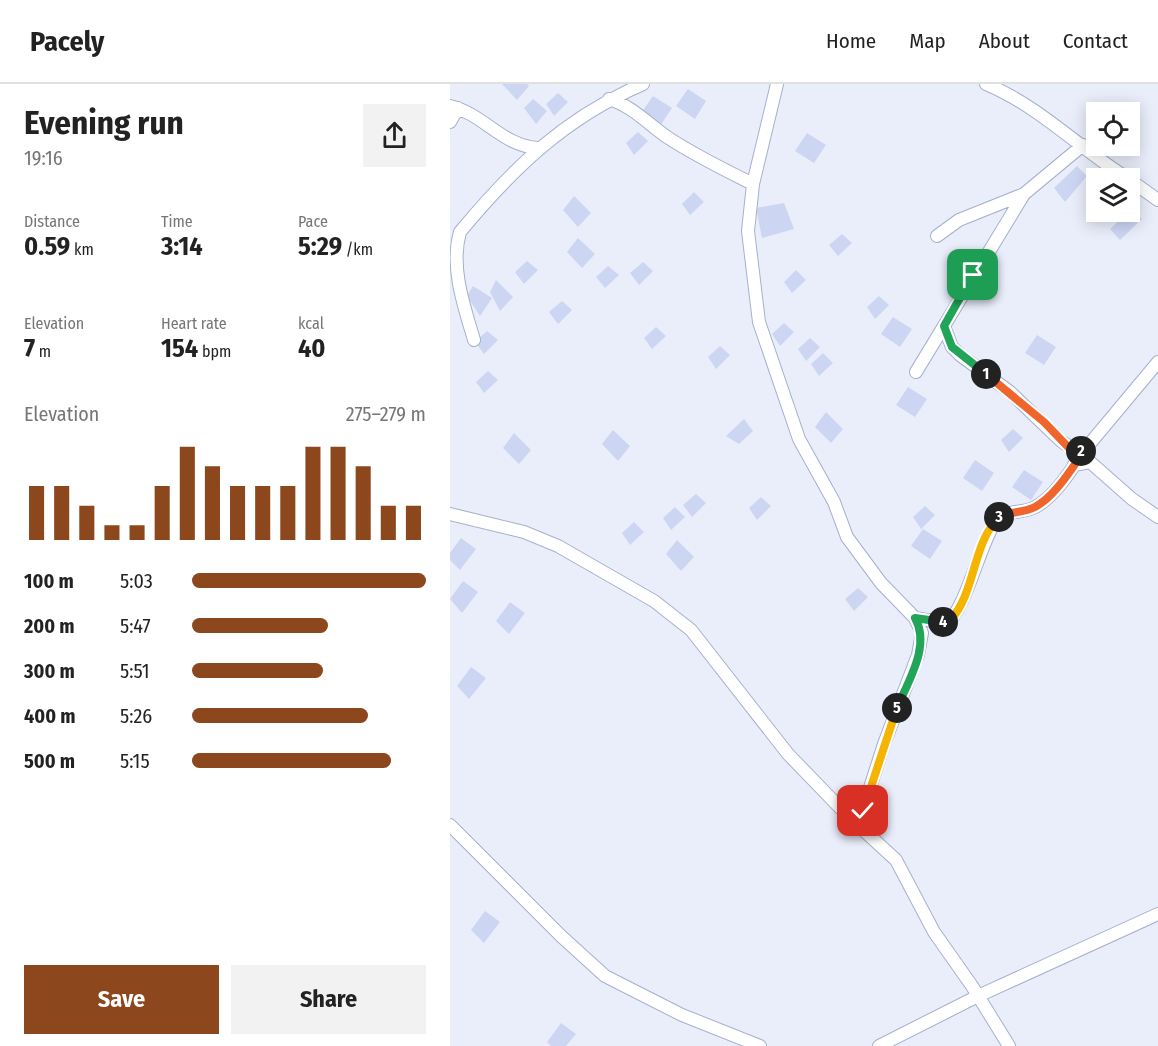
<!DOCTYPE html>
<html lang="en">
<head>
<meta charset="utf-8">
<style>
  :root { --surface:#fff; --page:#f2f2f2; --text:#222; --muted:#767676; --line:#e0e0e0; --accent:#8c471d }
  body { margin:0; font-family:"Fira Sans Condensed",sans-serif; background:var(--page); color:var(--text); height:100vh; display:flex; flex-direction:column; font-size:22px; white-space:nowrap }
  * { box-sizing:border-box; margin:0 }
  p { font-size:20px; color:var(--muted) }
  .icon { flex:none; width:33px; height:33px; fill:none; stroke:currentColor; stroke-width:2; stroke-linecap:round; stroke-linejoin:round }
  .map { position:relative; flex:1; overflow:hidden }
  .details { display:flex; flex-direction:column; background:var(--surface); width:450px }
  .details>* { flex:none }
  .fabs { position:absolute; left:636px; top:18px; display:grid; gap:12px }
  .fabs a { display:grid; place-items:center; width:54px; height:54px; border-radius:0px; background:var(--surface); box-shadow:0 3px 15px #0003; font-size:30px }
  .pin { position:absolute; display:grid; place-items:center; width:51px; height:51px; color:#fff; margin:-26px; border-radius:12px; box-shadow:0 3px 9px #0006 }
  .km { position:absolute; width:30px; height:30px; margin:-15px; border-radius:50%; background:#222; color:#fff; font-size:16px; line-height:30px; text-align:center }
  .round { display:grid; place-items:center; flex:none; width:63px; height:63px; border-radius:0px; background:var(--page) }
  .overview { display:flex; align-items:center; justify-content:space-between; height:102px; padding:0 24px }
  h1 { font-size:33px; font-weight:700; line-height:45px }
  .metrics { display:grid; grid-template-columns:repeat(3,1fr); gap:9px; height:102px; padding:6px 24px }
  .metrics div { display:grid; align-content:center }
  .metrics b { font-size:26px; font-weight:700 }
  .metrics small { font-size:16px; font-weight:400 }
  .metrics p { font-size:16px }
  .chart { height:168px; padding:12px 24px }
  .chart p { display:flex; justify-content:space-between }
  .chart svg { width:100%; height:108px; margin-top:6px; stroke:var(--accent); stroke-width:6 }
  .action { display:flex; gap:12px; margin-top:auto; padding:12px 24px }
  .action a { flex:1; height:69px; border-radius:0px; background:var(--accent); color:#fff; font-size:24px; font-weight:700; line-height:69px; text-align:center }
  .action a+a { background:var(--page); color:var(--text) }
  ul { padding:0 24px; list-style:none; font-size:20px }
  li { display:grid; grid-template-columns:96px 72px 1fr; align-items:center; height:45px }
  li i { height:15px; border-radius:8px; background:var(--accent) }
  header { display:flex; align-items:center; gap:36px; box-sizing:border-box; height:84px; padding:0 30px; background:var(--surface); border-bottom:2px solid var(--line) }
  header strong { font-size:28px }
  nav { display:flex; gap:33px; margin-inline-start:auto; font-size:21px }
  main { display:flex; flex:1; min-height:0 }
  .map>svg:first-child { display:block }
</style>
</head>
<body>
<header>
<strong>Pacely</strong>
<nav><a>Home</a><a>Map</a><a>About</a><a>Contact</a></nav>
</header>
<main>
<section class="details">
<div class="overview"><div><h1>Evening run</h1><p>19:16</p></div><a class="round"><svg class="icon" aria-label="share" viewBox="0 0 24 24"><path d="M12 15V3M7 8l5-5 5 5M5 13v7h14v-7"/></svg></a></div>
<div class="metrics">
<div><p>Distance</p><b>0.59<small> km</small></b></div>
<div><p>Time</p><b>3:14</b></div>
<div><p>Pace</p><b>5:29<small> /km</small></b></div>
</div>
<div class="metrics">
<div><p>Elevation</p><b>7<small> m</small></b></div>
<div><p>Heart rate</p><b>154<small> bpm</small></b></div>
<div><p>kcal</p><b>40</b></div>
</div>
<div class="chart"><p><span>Elevation</span>275–279 m</p>
<svg viewBox="0 0 160 44" preserveAspectRatio="none"><path d="M5 44V22M15 44V22M25 44V30M35 44V38M45 44V38M55 44V22M65 44V6M75 44V14M85 44V22M95 44V22M105 44V22M115 44V6M125 44V6M135 44V14M145 44V30M155 44V30"/></svg>
</div>
<ul>
<li><b>100 m</b>5:03<i style="width:100%"></i></li>
<li><b>200 m</b>5:47<i style="width:58%"></i></li>
<li><b>300 m</b>5:51<i style="width:56%"></i></li>
<li><b>400 m</b>5:26<i style="width:75%"></i></li>
<li><b>500 m</b>5:15<i style="width:85%"></i></li>
</ul>
<div class="action"><a>Save</a><a>Share</a></div>
</section>
<div class="map">
<svg width="708" height="962" viewBox="0 0 708 962">
  <rect width="100%" height="100%" fill="#eaeefb"/>
  <path fill="#ccd6f3" d="M52 0H77L79 2 67 16Z
    M238 5 256 17 245 35 226 22Z
    M108 9 118 18 104 32 96 20Z
    M203 12 222 24 210 42 191 29Z
    M83 15 97 27 86 40 74 24Z
    M188 48 198 57 184 71 176 59Z
    M357 49 376 61 364 79 345 67Z
    M627 82 637 92 615 118 604 104Z
    M244 108 254 118 240 131 232 120Z
    M124 112 141 129 128 143 113 126Z
    M334 119 344 145 312 154 306 124Z
    M680 126 692 135 670 156 660 145Z
    M392 150 402 159 388 172 379 161Z
    M128 154 145 170 132 184 117 168Z
    M77 177 88 186 74 200 65 188Z
    M193 178 203 187 189 201 180 189Z
    M158 182 169 191 155 204 146 193Z
    M346 186 356 196 342 209 334 198Z
    M46 196 63 213 50 227 40 208Z
    M23 202 42 214 30 232 17 212Z
    M429 212 439 221 425 235 417 223Z
    M112 217 122 226 108 240 99 228Z
    M443 233 462 245 450 263 431 250Z
    M334 239 344 248 330 262 322 250Z
    M206 243 216 252 202 265 194 254Z
    M37 247 48 256 34 270 25 258Z
    M587 251 606 263 594 281 575 269Z
    M360 254 370 263 356 277 348 265Z
    M270 262 280 271 266 285 258 273Z
    M373 269 383 279 369 292 361 280Z
    M38 287 48 296 34 309 26 298Z
    M458 303 477 315 465 333 446 321Z
    M376 328 393 345 381 359 365 343Z
    M294 335 303 347 289 360 276 352Z
    M563 345 573 354 559 368 551 356Z
    M163 346 180 362 168 377 152 360Z
    M64 349 81 366 69 380 53 364Z
    M525 376 544 389 532 407 513 394Z
    M574 386 593 398 581 416 562 403Z
    M246 410 256 419 242 433 233 421Z
    M311 413 321 422 307 436 299 424Z
    M475 422 485 431 471 445 463 433Z
    M225 423 235 433 221 446 213 434Z
    M184 438 194 448 180 461 172 449Z
    M473 445 492 457 480 475 461 462Z
    M11 454 26 465 10 486 0 476V469Z
    M227 456 244 473 231 487 216 470Z
    M13 497 28 508 12 529 0 515Z
    M408 504 418 513 404 527 395 515Z
    M60 518 75 529 59 550 46 537Z
    M21 583 36 594 19 615 7 602Z
    M35 827 50 838 34 859 21 846Z
    M111 939 126 950 116 962H101L97 958Z"/>
  <g fill="none" stroke-linecap="round" stroke-linejoin="round">
    <defs>
      <path id="minor" d="M327 0 303 100 298 147 309 238 349 355 384 418 397 453 431 499 465 534 472 549 468 571 434 660 408 741
        M536 0C589 22 629 64 677 94
        M159 15C182 22 197 39 217 53 244 71 273 85 303 100
        M0 22C34 30 52 62 88 64
        M0 38 8 24
        M680 96 708 116
        M487 152 509 136 574 110 633 61
        M494 242 502 263 510 271 560 308 611 357 627 368 637 363 708 278
        M24 256C14 222 0 183 10 148 64 83 115 34 193 0
        M466 288 574 110
        M624 381 640 378 682 415 708 433
        M0 430 74 448 108 462 204 517 241 546 338 670 397 731 446 776 484 848 522 902 559 962
        M465 534 496 539C514 530 530 461 544 440 553 424 571 431 585 423 606 412 623 383 636 364
        M0 741 111 852 155 892 232 931 310 962
        M429 962 528 912 708 830"/>
    </defs>
    <use href="#minor" stroke="#a6b0cd" stroke-width="14"/>
    <use href="#minor" stroke="#fff" stroke-width="12"/>
  </g>
  <g fill="none" stroke-linecap="round" stroke-linejoin="round">
    <defs>
      <path id="split-1" d="M523 191 494 242 502 263 536 290"/>
      <path id="split-2" d="M536 290 594 338 620 365 631 367"/>
      <path id="split-3" d="M549 433C561 427 574 429 585 423 606 412 623 382 637 363L631 367"/>
      <path id="split-4" d="M493 538 500 537C526 508 522 460 549 433"/>
      <path id="split-5" d="M447 624C458 597 481 562 465 534L493 538"/>
      <path id="split-6" d="M413 727 447 624"/>
    </defs>
    <use href="#split-1" stroke="#fff" stroke-width="12"/>
    <use href="#split-2" stroke="#fff" stroke-width="12"/>
    <use href="#split-3" stroke="#fff" stroke-width="12"/>
    <use href="#split-4" stroke="#fff" stroke-width="12"/>
    <use href="#split-5" stroke="#fff" stroke-width="12"/>
    <use href="#split-6" stroke="#fff" stroke-width="12"/>
    <use href="#split-1" stroke="#22a559" stroke-width="8"/>
    <use href="#split-2" stroke="#f0652b" stroke-width="8"/>
    <use href="#split-3" stroke="#f0652b" stroke-width="8"/>
    <use href="#split-4" stroke="#f5b400" stroke-width="8"/>
    <use href="#split-5" stroke="#22a559" stroke-width="8"/>
    <use href="#split-6" stroke="#f5b400" stroke-width="8"/>
  </g>
</svg>
<div class="fabs">
<a><svg class="icon" aria-label="locate" viewBox="0 0 24 24"><circle cx="12" cy="12" r="6"/><path d="M12 2v4M12 18v4M2 12h4M18 12h4"/></svg></a>
<a><svg class="icon" aria-label="layers" viewBox="0 0 24 24"><path d="M12 4l9 5-9 5-9-5zM3 14l9 5 9-5"/></svg></a>
</div>
<div class="pin" style="left:523px;top:191px;background:#1e9e55"><svg class="icon" aria-label="arrive" viewBox="0 0 24 24"><path d="M6 21V4h12l-3 4 3 4H6"/></svg></div>
<div class="pin" style="left:413px;top:727px;background:#d93025"><svg class="icon" aria-label="check" viewBox="0 0 24 24"><path d="M5 12l5 5 9-10"/></svg></div>
<b class="km" style="left:536px;top:290px">1</b>
<b class="km" style="left:631px;top:367px">2</b>
<b class="km" style="left:549px;top:433px">3</b>
<b class="km" style="left:493px;top:538px">4</b>
<b class="km" style="left:447px;top:624px">5</b>
</div>
</main>
</body>
</html>
